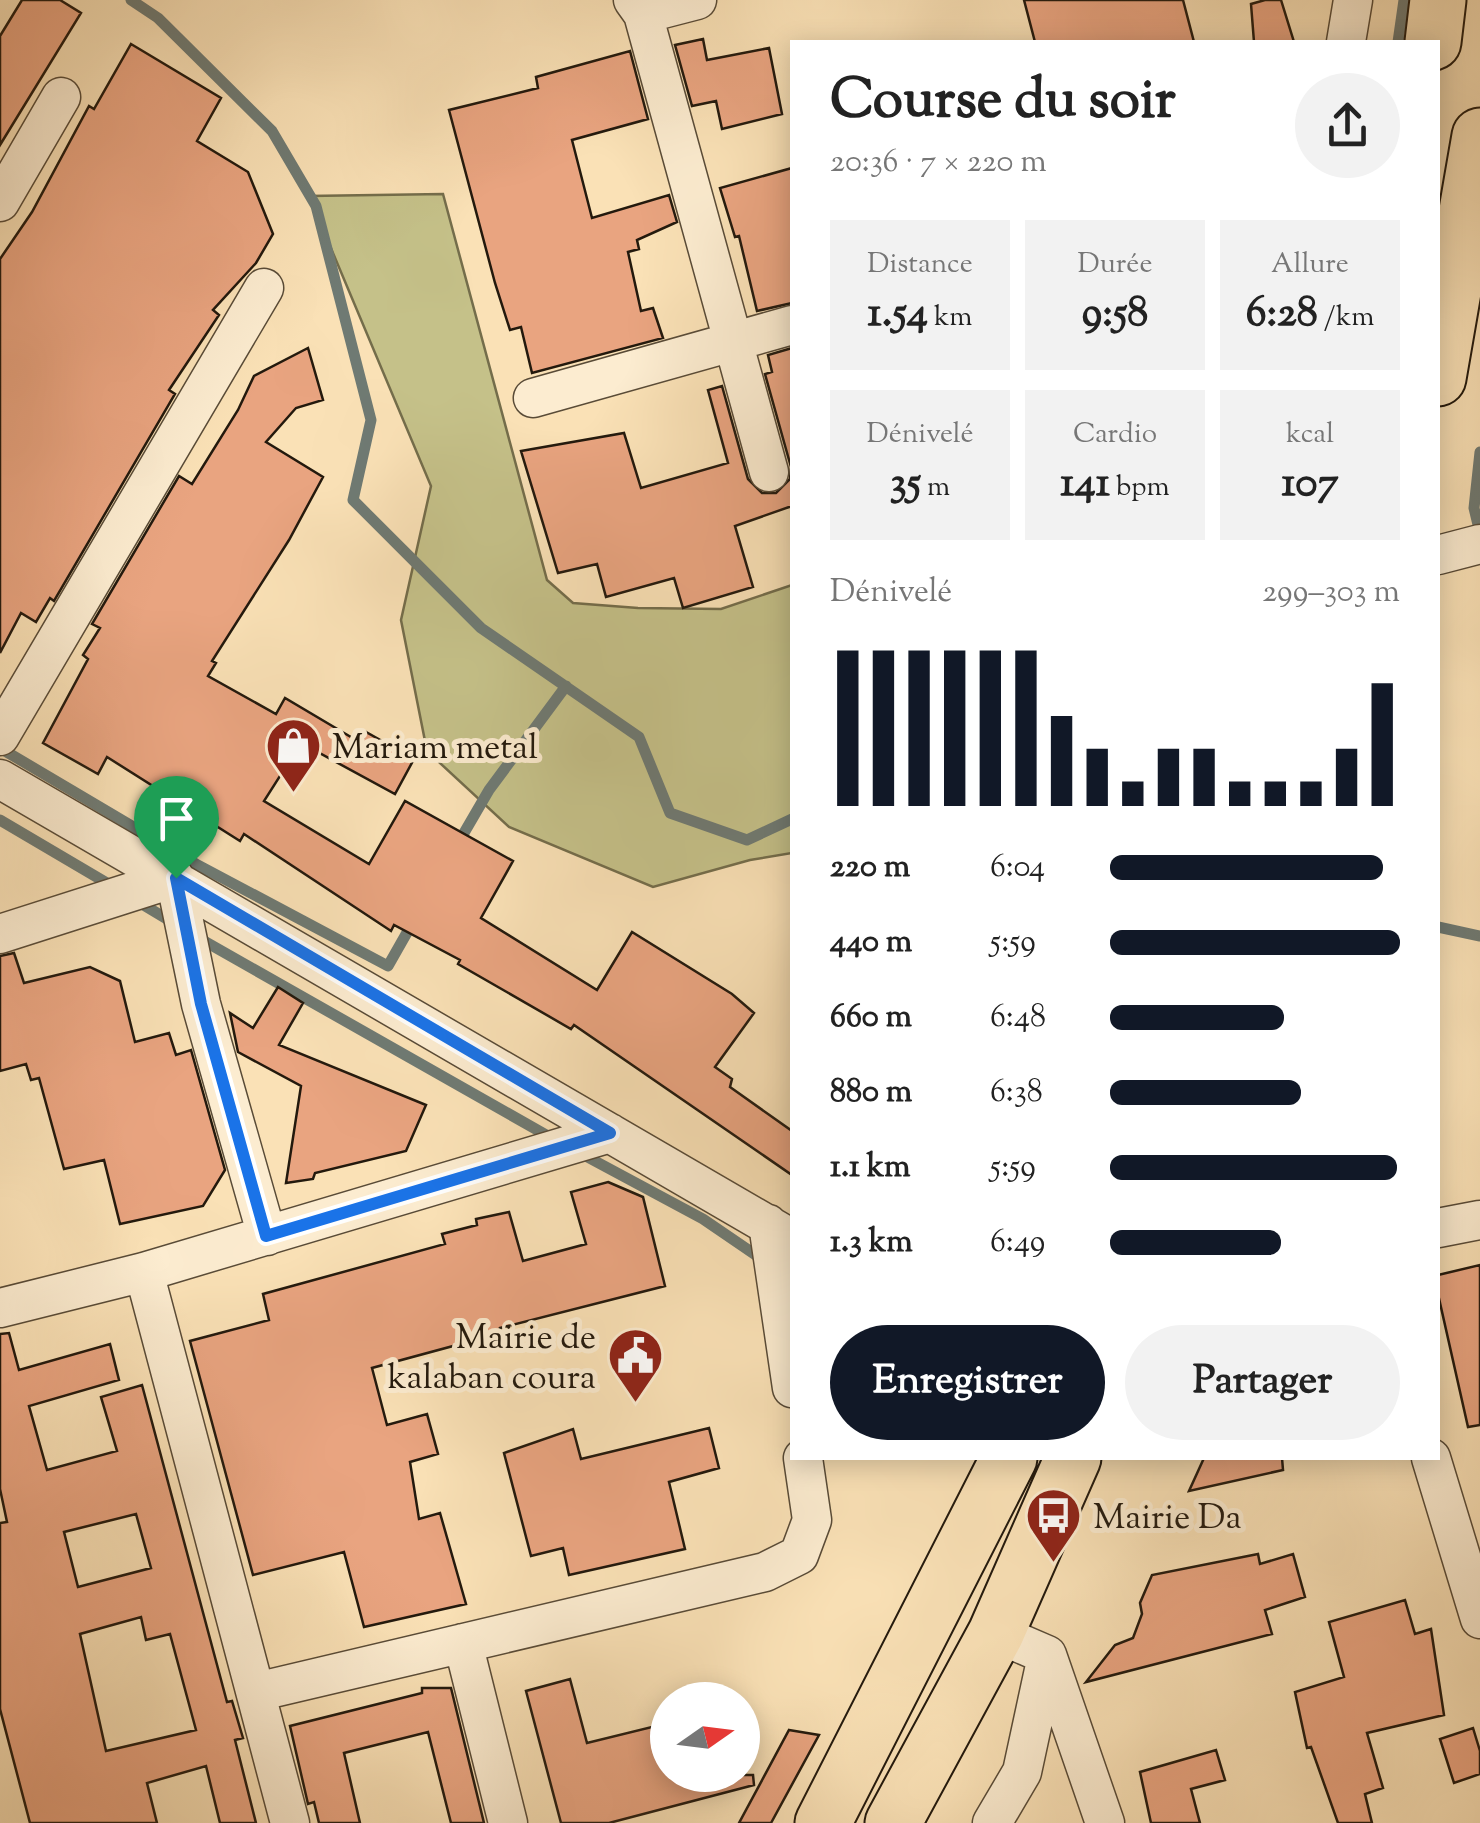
<!DOCTYPE html>
<html lang="fr">
<head>
<meta charset="utf-8">
<style>
  :root { --surface:#fff; --page:#f2f2f2; --text:#222; --muted:#767676; --accent:#111827 }
  body { margin:0; font-family:"Sorts Mill Goudy",serif; background:var(--page); color:var(--text); height:100vh; display:flex; flex-direction:column; font-size:38px; white-space:nowrap }
  * { box-sizing:border-box; margin:0 }
  p { font-size:32px; color:var(--muted) }
  .icon { flex:none; width:55px; height:55px; fill:none; stroke:currentColor; stroke-width:2; stroke-linecap:round; stroke-linejoin:round }
  .map { position:relative; flex:1; overflow:hidden }
  .details { position:absolute; left:790px; top:40px; width:650px; height:1420px; display:flex; flex-direction:column; background:var(--surface); border-radius:0px; box-shadow:0 5px 25px #0003 }
  .details>* { flex:none }
  .needle { width:65px; rotate:76deg }
  .tools { position:absolute; left:650px; top:1682px; display:grid; gap:20px }
  .tools a { display:grid; place-items:center; width:110px; height:110px; border-radius:50%; background:var(--surface); box-shadow:0 5px 25px #0003; font-size:50px }
  .pin { position:absolute; display:grid; place-items:center; width:85px; height:85px; color:#fff; margin:-102px -42px; border-radius:50% 50% 50% 0; rotate:-45deg; box-shadow:0 0 10px #0007 }
  .pin .icon { rotate:45deg }
  .round { display:grid; place-items:center; flex:none; width:105px; height:105px; border-radius:52px; background:var(--page) }
  .overview { display:flex; align-items:center; justify-content:space-between; height:170px; padding:0 40px }
  h1 { font-size:55px; font-weight:700; line-height:75px }
  .metrics { display:grid; grid-template-columns:repeat(3,1fr); gap:15px; height:170px; padding:10px 40px }
  .metrics div { display:grid; align-content:center; border-radius:0px; background:var(--page); text-align:center }
  .metrics b { font-size:42px; font-weight:700 }
  .metrics small { font-size:28px; font-weight:400 }
  .metrics p { font-size:28px }
  .chart { height:280px; padding:20px 40px }
  .chart p { display:flex; justify-content:space-between }
  .chart svg { width:100%; height:180px; margin-top:10px; stroke:var(--accent); stroke-width:6 }
  .button { display:flex; gap:20px; margin-top:auto; padding:20px 40px }
  .button a { flex:1; height:115px; border-radius:60px; background:var(--accent); color:#fff; font-size:40px; font-weight:700; line-height:115px; text-align:center }
  .button a+a { background:var(--page); color:var(--text) }
  ul { padding:0 40px; list-style:none; font-size:32px }
  li { display:grid; grid-template-columns:160px 120px 1fr; align-items:center; height:75px }
  li i { height:25px; border-radius:12px; background:var(--accent) }
  .map>svg:first-child { display:block }
</style>
</head>
<body>
<div class="map">
<svg width="1480" height="1823" viewBox="0 0 1480 1823">
  <rect width="100%" height="100%" fill="#fae1b6"/>
  <filter id="stains"><feTurbulence type="fractalNoise" baseFrequency=".002" numOctaves="4"/><feColorMatrix values="0 0 0 0 .2 0 0 0 0 .09 0 0 0 0 .02 0 0 0 .5 -.17"/></filter>
  <radialGradient id="worn" r=".72"><stop offset=".6" stop-color="#630" stop-opacity="0"/><stop offset="1" stop-color="#630" stop-opacity=".3"/></radialGradient>
  <path fill="#c5c189" stroke="#746d4b" stroke-width="2.5" d="M443 194 547 580 573 603 638 608 721 609 792 585V853L750 860 653 887 509 827 427 751 401 620 431 486 309 196Z"/>
  <g fill="none" stroke-linecap="round" stroke-linejoin="round">
    <path stroke="#6f7a73" stroke-width="11" d="M131 0 158 18 272 131 316 206 371 420 353 500 481 628 639 737 670 813 747 840 792 819
      M1398 42 1404 0
      M1480 452 1474 508 1480 533
      M0 748 196 864 388 966 413 922
      M0 820 117 889
      M457 845 489 790 566 686
      M137 901 177 925
      M1438 927 1480 936
      M197 937 555 1140
      M580 1153 703 1219 763 1260"/>
  </g>
  <path fill="#e9a480" stroke="#23190d" stroke-width="2.5" fill-rule="evenodd" d="M22 0H60L81 13 0 145V36Z
    M1024 0H1183L1194 42H1035Z
    M1265 0H1281L1294 42H1254L1251 4Z
    M703 39 707 60 769 48 782 114 722 129 716 101 692 106 675 45Z
    M131 44 221 98 197 141 248 172 273 234 256 263 213 310 219 315 169 390 175 394 54 601 50 598 36 622 21 613 0 653V259L32 212 89 106 94 109Z
    M630 51 648 119 572 140 592 218 669 195 677 222 637 240 639 249 628 252 641 311 653 308 663 338 532 373 521 327 510 330 495 283 449 110 538 88 536 77Z
    M792 168V303L757 311 739 236 735 237 720 188Z
    M308 348 323 400 296 408 266 442 323 477 289 540 212 661 216 663 208 676 276 714 285 698 361 743 366 732 414 759 395 794 301 743 264 801 369 864 405 801 513 861 481 918 597 990 632 932 732 994 754 1013 715 1067 732 1079 730 1087 792 1131V1175L574 1025 571 1029 458 964 460 960 394 925 391 931 244 834 240 841 107 757 98 774 43 743 88 659 83 655 100 628 92 624 179 476 192 484 238 410 254 376Z
    M792 348V506L735 526 753 587 683 608 674 578 606 597 597 564 558 573 521 451 624 433 641 488 728 463 708 390 722 386 748 479 762 493H776L790 479 791 467 765 374 772 372 768 355Z
    M14 953 24 983 90 967 120 981 135 1042 169 1033 176 1055 191 1050 225 1170 203 1206 120 1224 104 1160 64 1169 39 1078 31 1080 26 1064 0 1071V956Z
    M278 987 303 1003 279 1045 426 1105 406 1151 315 1173 313 1179 286 1183 301 1086 238 1052 230 1013 253 1028Z
    M608 1182 643 1197 665 1286 500 1328 501 1333 372 1368 387 1425 427 1414 438 1454 410 1462 419 1519 440 1513 466 1604 364 1627 344 1552 253 1575 190 1341 269 1320 263 1294 445 1244 442 1234 477 1225 476 1219 509 1212 523 1261 586 1244 571 1192Z
    M1480 1265V1425L1468 1427 1438 1294V1275Z
    M9 1333 19 1370 110 1344 119 1380 29 1406 47 1470 117 1451 101 1397 142 1385 227 1702 232 1701 243 1738 235 1740 256 1823H220L206 1766 147 1783 157 1823H30L0 1709V1523L7 1522 0 1489V1334ZM136 1514 151 1568 78 1587 64 1532ZM141 1617 146 1640 170 1634 196 1730 106 1751 80 1634Z
    M709 1428 719 1468 669 1482 685 1549 569 1575 563 1548 531 1556 504 1453 573 1429 581 1459Z
    M1204 1458H1282L1283 1470 1189 1491Z
    M1258 1554 1260 1564 1293 1554 1305 1597 1265 1610 1272 1634 1086 1682 1115 1645 1133 1638 1142 1614 1140 1603 1152 1575Z
    M1405 1600 1415 1634 1431 1629 1444 1715 1367 1733 1383 1788 1365 1794 1372 1823H1338L1311 1747 1307 1748 1295 1692 1344 1677 1329 1622Z
    M570 1679 587 1743 668 1723V1775H753L754 1785 609 1823H561L526 1691Z
    M422 1688H451L484 1823H451L428 1732 344 1753 360 1823H319L314 1802 308 1804 290 1726 422 1693Z
    M1473 1728 1480 1751V1774L1454 1783 1440 1739Z
    M789 1730 819 1735 771 1823H739Z
    M1216 1750 1225 1780 1191 1789 1200 1823H1151L1140 1772Z"/>
  <g fill="none" stroke-linecap="round" stroke-linejoin="round">
    <defs>
      <path id="minor" d="M633 0 643 14 697 0
        M643 14 769 472
        M1346 42 1353 0
        M0 202 61 97
        M533 398 792 325
        M1438 555 1480 544
        M0 736 264 288
        M0 779 792 1239
        M0 934 175 878 201 1004 267 1236
        M768 1224 792 1388
        M1438 1228 1480 1220
        M144 1272 290 1823
        M0 1308 144 1272 610 1133
        M1431 1458 1480 1619
        M996 1633 1047 1655 1105 1823
        M463 1643 508 1823
        M256 1692 765 1572 799 1555 812 1520 803 1458
        M992 1823 1022 1772 1047 1656"/>
      <path id="highway" d="M1433 42 1438 0
        M1438 378 1480 136
        M823 1823 1009 1458
        M893 1823 996 1633 1073 1458"/>
    </defs>
    <use href="#minor" stroke="#594b37" stroke-width="41"/>
    <use href="#highway" stroke="#23190d" stroke-width="59"/>
    <use href="#minor" stroke="#fcecd0" stroke-width="38"/>
    <use href="#highway" stroke="#fae1b6" stroke-width="55"/>
  </g>
  <g fill="none" stroke-linecap="round" stroke-linejoin="round">
    <defs>
      <path id="route" d="M176 878 610 1133 266 1236 201 1004Z"/>
    </defs>
    <use href="#route" stroke="#fff" stroke-width="20"/>
    <use href="#route" stroke="#1a73e8" stroke-width="12"/>
  </g>
  <defs>
    <symbol id="shop-pin" viewBox="-11 -11 22 30"><path d="M0 17L-7.5 6A9.5 9.5 0 1 1 7.5 6Z" fill="#8f2418" stroke="#fcecd0"/><path d="M-5-2.5h2.3a2.7 3.5 0 0 1 5.4 0H5L5.5 6h-11ZM-1.5-2.5h3a1.5 2.3 0 0 0-3 0Z" fill="#fff"/></symbol>
    <symbol id="civic-pin" viewBox="-11 -11 22 30"><path d="M0 17L-7.5 6A9.5 9.5 0 1 1 7.5 6Z" fill="#8f2418" stroke="#fcecd0"/><path d="M-.6-6.5H3V-4.5H.6V-3L4-1V1h2V6H-6V1h2V-1L-.6-3ZM-1.2 2.5V6h2.4V2.5Z" fill="#fff"/></symbol>
    <symbol id="bus-pin" viewBox="-11 -11 22 30"><path d="M0 17L-7.5 6A9.5 9.5 0 1 1 7.5 6Z" fill="#8f2418" stroke="#fcecd0"/><path d="M-5-6H5V4H4V6H2V4H-2V6H-4V4H-5ZM-3.5-4V0h7V-4ZM-3.5 1.2v1.5H-2V1.2ZM2 1.2v1.5H3.5V1.2Z" fill="#fff"/></symbol>
  </defs>
  <g fill-rule="evenodd">
    <use href="#shop-pin" x="262" y="714" width="63" height="86"/>
    <use href="#civic-pin" x="604" y="1324" width="63" height="86"/>
    <use href="#bus-pin" x="1022" y="1484" width="63" height="86"/>
  </g>
  <g text-anchor="middle" stroke-width="10" stroke-linejoin="round" paint-order="stroke">
    <g font-size="35" fill="#23190d" stroke="#fcecd0" text-anchor="start">
      <text x="332" y="758">Mariam metal</text>
      <text x="596" y="1348" text-anchor="end">Mairie de<tspan x="596" dy="40">kalaban coura</tspan></text>
      <text x="1093" y="1528">Mairie Da</text>
    </g>
  </g>
  <rect width="100%" height="100%" filter="url(#stains)"/>
  <rect width="100%" height="100%" fill="url(#worn)"/>
</svg>
<div class="tools">
<a><svg class="needle" viewBox="-14 -14 28 28"><path d="M0-13l5 13h-10z" fill="#e53935"/><path d="M0 13l5-13h-10z" fill="#767676"/></svg></a>
</div>
<div class="pin" style="left:176px;top:878px;background:#1e9e55"><svg class="icon" aria-label="arrive" viewBox="0 0 24 24"><path d="M6 21V4h12l-3 4 3 4H6"/></svg></div>
<section class="details">
<div class="overview"><div><h1>Course du soir</h1><p>20:36 · 7 × 220 m</p></div><a class="round"><svg class="icon" aria-label="share" viewBox="0 0 24 24"><path d="M12 15V3M7 8l5-5 5 5M5 13v7h14v-7"/></svg></a></div>
<div class="metrics">
<div><p>Distance</p><b>1.54<small> km</small></b></div>
<div><p>Durée</p><b>9:58</b></div>
<div><p>Allure</p><b>6:28<small> /km</small></b></div>
</div>
<div class="metrics">
<div><p>Dénivelé</p><b>35<small> m</small></b></div>
<div><p>Cardio</p><b>141<small> bpm</small></b></div>
<div><p>kcal</p><b>107</b></div>
</div>
<div class="chart"><p><span>Dénivelé</span>299–303 m</p>
<svg viewBox="0 0 160 44" preserveAspectRatio="none"><path d="M5 44V6M15 44V6M25 44V6M35 44V6M45 44V6M55 44V6M65 44V22M75 44V30M85 44V38M95 44V30M105 44V30M115 44V38M125 44V38M135 44V38M145 44V30M155 44V14"/></svg>
</div>
<ul>
<li><b>220 m</b>6:04<i style="width:94%"></i></li>
<li><b>440 m</b>5:59<i style="width:100%"></i></li>
<li><b>660 m</b>6:48<i style="width:60%"></i></li>
<li><b>880 m</b>6:38<i style="width:66%"></i></li>
<li><b>1.1 km</b>5:59<i style="width:99%"></i></li>
<li><b>1.3 km</b>6:49<i style="width:59%"></i></li>
</ul>
<div class="button"><a>Enregistrer</a><a>Partager</a></div>
</section>
</div>
</body>
</html>
